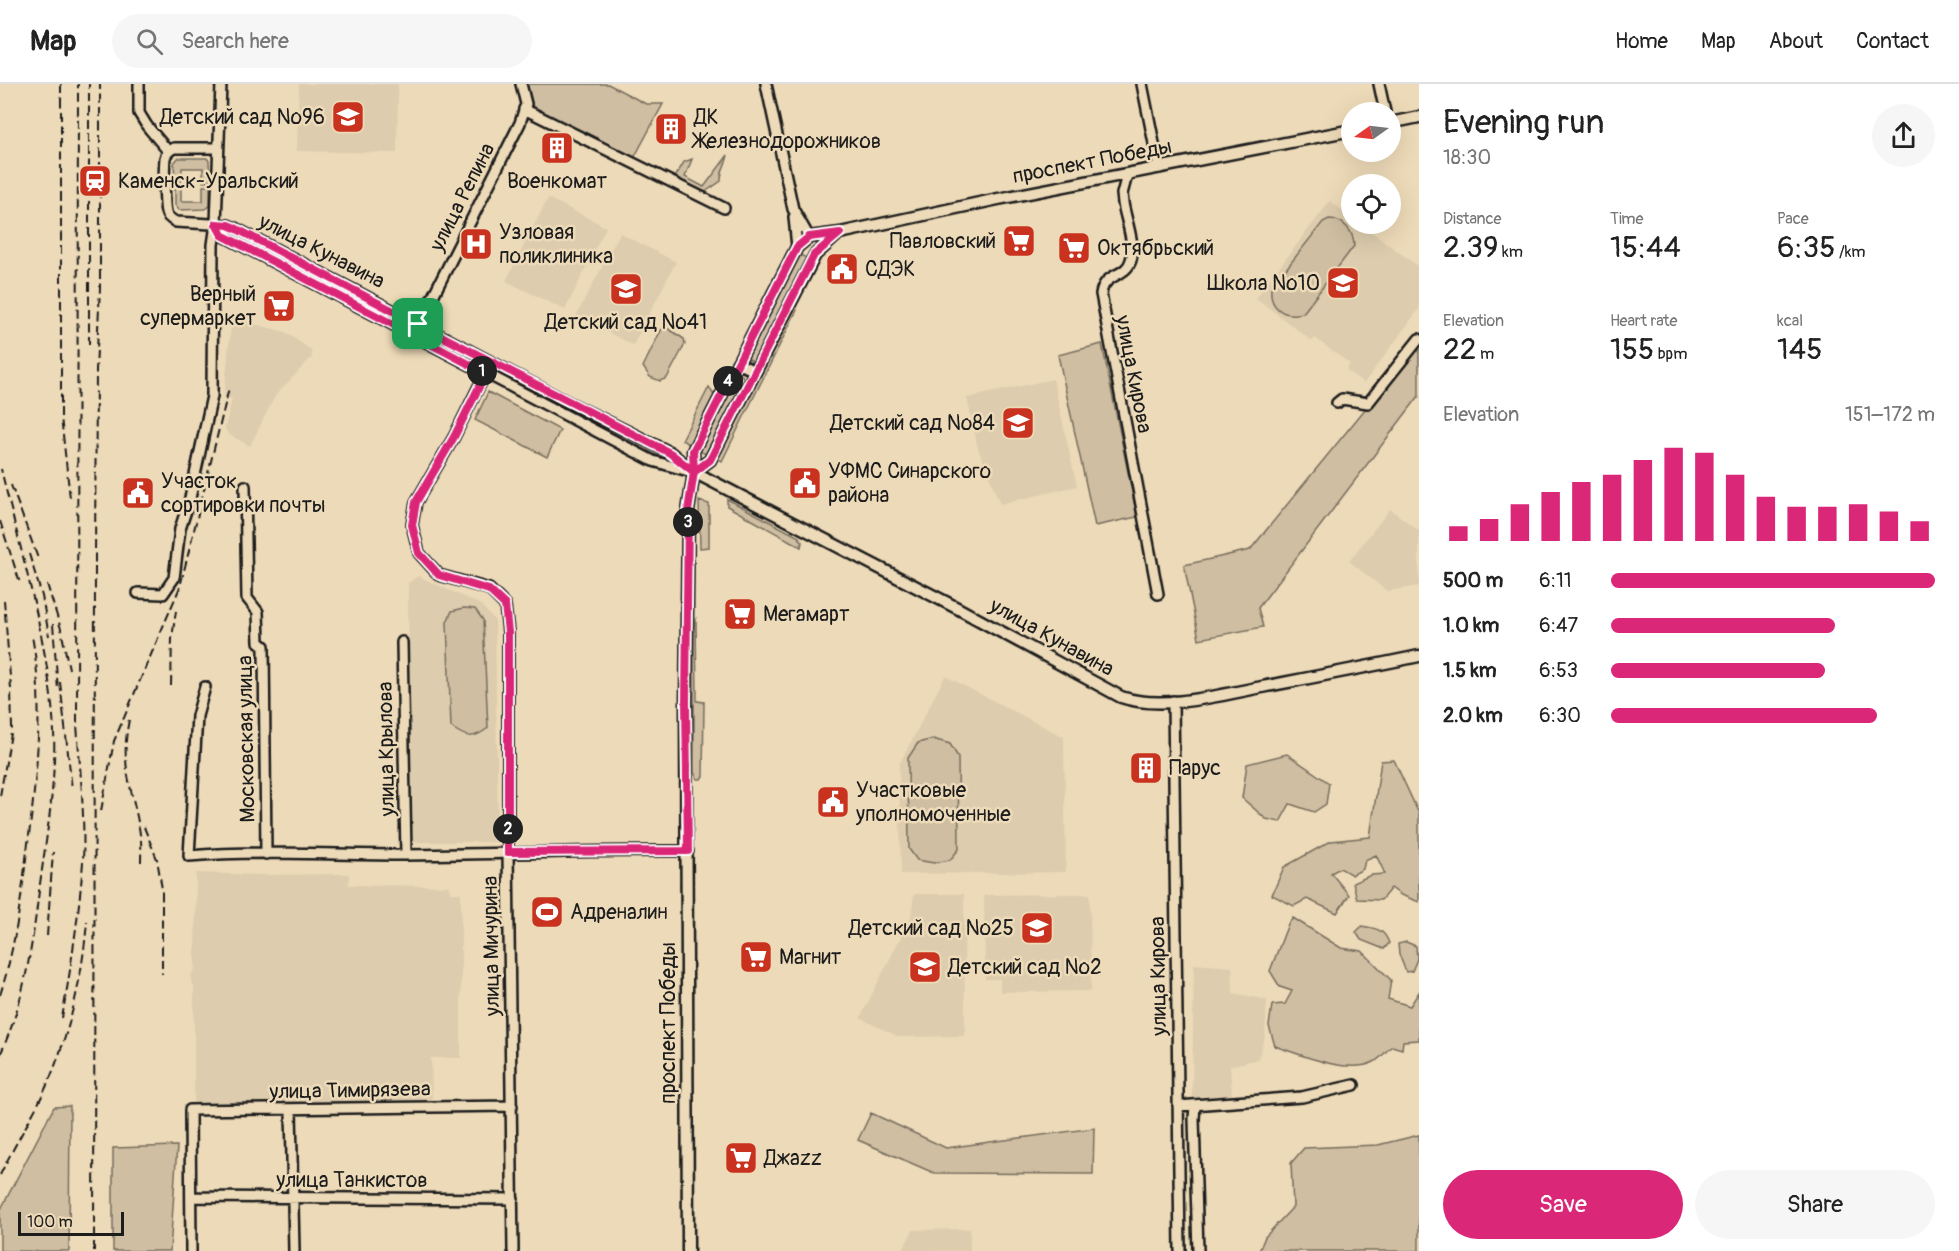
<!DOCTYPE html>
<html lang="en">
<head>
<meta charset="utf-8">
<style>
  :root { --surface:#fff; --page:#f6f6f6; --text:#222; --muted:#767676; --line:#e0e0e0; --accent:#db2777 }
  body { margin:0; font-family:Pangolin,sans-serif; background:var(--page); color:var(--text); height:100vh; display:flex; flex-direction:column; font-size:22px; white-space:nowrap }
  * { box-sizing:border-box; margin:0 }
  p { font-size:20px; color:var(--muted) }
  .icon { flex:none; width:33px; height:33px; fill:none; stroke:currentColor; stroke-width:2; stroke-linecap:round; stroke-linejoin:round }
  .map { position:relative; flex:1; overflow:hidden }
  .sheet { display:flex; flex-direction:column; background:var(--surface); width:540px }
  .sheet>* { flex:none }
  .needle { width:39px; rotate:256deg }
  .controls { position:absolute; left:1341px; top:18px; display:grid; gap:12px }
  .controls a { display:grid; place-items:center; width:60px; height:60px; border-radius:50%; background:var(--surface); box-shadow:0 6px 24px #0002; font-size:30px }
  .scale { position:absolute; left:18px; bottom:15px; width:106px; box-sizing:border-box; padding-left:6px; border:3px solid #1c1c1c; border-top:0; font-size:16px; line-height:21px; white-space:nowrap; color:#1c1c1c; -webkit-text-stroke:4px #eddab8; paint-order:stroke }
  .pin { position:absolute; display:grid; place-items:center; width:51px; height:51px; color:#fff; margin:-26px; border-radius:12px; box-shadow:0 3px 9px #0006 }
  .km { position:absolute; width:30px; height:30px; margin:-15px; border-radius:50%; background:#222; color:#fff; font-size:16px; line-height:30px; text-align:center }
  .round { display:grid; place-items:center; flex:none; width:63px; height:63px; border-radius:32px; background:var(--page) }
  .overview { display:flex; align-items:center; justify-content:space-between; height:102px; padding:0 24px }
  h1 { font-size:33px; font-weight:600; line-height:45px }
  .figures { display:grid; grid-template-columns:repeat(3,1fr); gap:9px; height:102px; padding:6px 24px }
  .figures div { display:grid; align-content:center }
  .figures b { font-size:30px; font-weight:600 }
  .figures small { font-size:16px; font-weight:400 }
  .figures p { font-size:16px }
  .chart { height:168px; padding:12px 24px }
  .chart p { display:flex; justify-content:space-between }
  .chart svg { width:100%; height:108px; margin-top:6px; stroke:var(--accent); stroke-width:6 }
  .action { display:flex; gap:12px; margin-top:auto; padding:12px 24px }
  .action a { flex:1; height:69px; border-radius:36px; background:var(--accent); color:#fff; font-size:24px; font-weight:600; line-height:69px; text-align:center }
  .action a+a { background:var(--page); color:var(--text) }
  ul { padding:0 24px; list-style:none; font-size:20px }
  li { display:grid; grid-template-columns:96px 72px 1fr; align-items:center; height:45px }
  li i { height:15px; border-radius:8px; background:var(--accent) }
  header { display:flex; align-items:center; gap:36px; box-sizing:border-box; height:84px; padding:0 30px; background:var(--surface); border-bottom:2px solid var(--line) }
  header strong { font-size:28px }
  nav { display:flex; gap:33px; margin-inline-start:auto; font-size:21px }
  .search { width:420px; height:54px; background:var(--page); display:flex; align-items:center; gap:15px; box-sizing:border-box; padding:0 21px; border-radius:33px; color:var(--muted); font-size:22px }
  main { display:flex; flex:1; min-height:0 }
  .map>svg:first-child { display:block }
</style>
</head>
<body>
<header>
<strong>Map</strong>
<div class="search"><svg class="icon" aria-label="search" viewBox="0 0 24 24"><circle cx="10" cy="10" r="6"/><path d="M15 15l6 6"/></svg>Search here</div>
<nav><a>Home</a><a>Map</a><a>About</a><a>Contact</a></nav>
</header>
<main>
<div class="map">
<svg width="1419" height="1167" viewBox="0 0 1419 1167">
  <rect width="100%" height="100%" fill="#eddab8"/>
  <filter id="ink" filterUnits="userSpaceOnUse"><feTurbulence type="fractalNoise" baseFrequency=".0167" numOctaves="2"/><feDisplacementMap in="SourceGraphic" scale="12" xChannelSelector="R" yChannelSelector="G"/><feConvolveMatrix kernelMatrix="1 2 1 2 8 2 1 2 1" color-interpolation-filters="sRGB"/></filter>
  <g filter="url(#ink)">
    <path fill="#ddccad" d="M299 0H398L397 69 297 67Z
      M548 114 606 143 565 226 506 197Z
      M1330 117 1351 133 1352 140H1361L1419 183V225L1364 299 1346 286 1350 280 1315 254 1312 257 1256 214Z
      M620 149 676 178 633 261 576 232Z
      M242 237 285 248 311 266 312 273 275 312 250 362 228 350 225 344 232 315 224 313 231 242Z
      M1053 295 1077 402 1000 420 978 364 967 314Z
      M1390 425 1419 447V502L1387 507 1349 477Z
      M418 492 481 521 495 537 498 758H410L408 499Z
      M945 592 1064 653 1066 788 901 790 899 681Z
      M196 789 261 791 349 790V801L450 802V809H461V974H431L432 1016 194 1020V902L191 898V891L195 885Z
      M914 810H964L965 952 899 953 860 934 911 833Z
      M1090 810 1091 907 1000 908V895H985L984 811Z
      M1194 880 1232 883 1233 909 1267 916 1265 952 1258 975 1230 982 1232 1014 1192 1013Z
      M970 1145V1167H902L913 1146Z"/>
    <path fill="#cfbea1" stroke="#766d5e" stroke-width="1.5" d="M527 0H608L646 20H663L634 74 533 24Z
      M728 71C726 82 721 83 721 97L705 108 674 95 684 78 692 75 685 93 704 103Z
      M178 74H207L209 77 210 97 203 98V84H182L181 98H175L174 79Z
      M175 102H181V117H203V102H210V122L205 125 179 126 175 121Z
      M1329 135C1344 135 1354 148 1354 162L1303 229C1284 234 1269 224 1271 204L1323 138Z
      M236 149 410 241 484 282 482 283 234 153Z
      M800 171 807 174 753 277 747 274Z
      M792 223 797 226 722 377 715 373Z
      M667 244 684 255 685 260 667 294 660 297 650 293 643 283 659 250 662 245Z
      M1419 259V312L1258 524 1263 543 1199 555 1184 481 1250 466Z
      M1102 260 1137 433 1095 442 1058 271Z
      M495 286 665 374 663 377 495 289 493 287Z
      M742 291 744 296 706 370 699 367 737 292Z
      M709 303 715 313 690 361 682 356Z
      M488 308 560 346 547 373 475 336Z
      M727 415 799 453 802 458 801 463 727 422Z
      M699 417 709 420V463L700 464Z
      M464 524 475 525 483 536 488 644C473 656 466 654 451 643L447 538 452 527Z
      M696 535 697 617 704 618 703 692 701 695H697L694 688V538Z
      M933 655 950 660 958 673 959 765 950 776 934 779 917 776 909 765 908 674 918 659Z
      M1287 670 1329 699 1326 720 1314 728 1290 720 1280 738 1266 735 1242 714 1247 680Z
      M1394 676 1419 730V818L1401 811 1391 804 1381 816 1357 815 1353 799 1371 791 1385 790 1376 771 1365 776 1363 785 1352 791 1340 784 1331 789 1349 811 1337 829 1307 815 1294 822 1272 811 1284 783 1331 757 1370 753 1381 677Z
      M1293 834 1341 864 1362 867 1391 896 1388 915 1410 922 1419 908V956L1403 957 1402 965 1392 962C1386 967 1380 975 1374 978 1348 991 1301 971 1275 962L1269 942 1272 921 1285 920 1292 907 1280 903 1270 887 1288 840Z
      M1362 842C1375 844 1384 845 1389 859L1384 865 1361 856 1356 848Z
      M1406 858 1416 862 1417 875 1412 887 1406 888 1399 870 1398 860Z
      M70 1022 69 1167H0V1127L54 1023Z
      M871 1029 946 1064 1094 1044 1093 1090 934 1089 858 1056Z
      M1419 1051V1167H1259L1265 1153 1293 1123 1291 1079 1304 1064 1378 1061Z
      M177 1062 170 1167H113V1064Z"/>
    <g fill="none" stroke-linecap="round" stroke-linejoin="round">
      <defs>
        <path id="minor" d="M139 0V29L147 42 168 67
          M766 0 793 125 809 153
          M1142 0 1159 84
          M1379 0 1385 28
          M524 25 724 124
          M218 64H174C170 66 166 69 165 74 164 82 164 120 166 128 167 133 172 136 176 138L228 141 235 144 564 316 670 368 694 388
          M1127 91 1122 110 1123 119C1125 133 1136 162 1131 176 1126 194 1104 188 1101 210L1158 510
          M794 133 797 163
          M216 140 222 151 653 377 692 388
          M419 240 520 39 526 20 521 0
          M491 278 454 353 416 418 412 441 419 469 439 491 489 505 505 521 508 548V768L513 1167
          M737 279 755 287
          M1337 319 1342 315 1368 319 1419 255
          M245 402 247 514 258 528 259 558 264 562 266 770
          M138 509 163 510 174 494 180 445 190 414 212 312 213 161 216 140 221 0
          M402 558 406 771
          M205 603 197 632 189 772C260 766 333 771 404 771 499 770 593 766 688 767
          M1173 617 1180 1167
          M1195 1021 1194 1035 1198 1167
          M1178 1022 1302 1013 1354 1001
          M291 1026 294 1167
          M191 1113 513 1115
          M191 1167 190 1026 512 1022"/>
        <path id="major" d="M1390 39 1419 33
          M694 388 959 525 1121 613C1162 627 1220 611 1262 603 1314 593 1367 583 1419 572
          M694 388 710 376 815 171 837 151
          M688 1167 686 619 688 427 694 388 693 367 797 163 809 153 840 149 998 115 1352 46"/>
      </defs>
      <use href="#minor" stroke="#1c1c1c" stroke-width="14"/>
      <use href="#major" stroke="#1c1c1c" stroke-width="15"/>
      <use href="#minor" stroke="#eddab8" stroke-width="9"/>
      <use href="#major" stroke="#eddab8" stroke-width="10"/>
      <path stroke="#1c1c1c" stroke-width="2" stroke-dasharray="9 4.5" stroke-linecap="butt" d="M61 0V333L70 414
        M89 261V0
        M11 401 39 477
        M0 437 20 499
        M29 470 42 512 49 552
        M47 500 61 545 69 585
        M53 540 58 606
        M60 598 72 705
        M171 602 172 554 176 527
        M129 636C119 683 134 707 140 750 142 759 141 769 141 778
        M0 712 12 644 11 605 4 516
        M101 727 114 657 180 503 229 304
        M144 743 157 775 162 805V890
        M47 852 53 768
        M0 911C15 864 21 816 27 767 36 697 45 621 32 552
        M62 934C71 883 79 830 83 778 85 732 80 686 77 640L78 0
        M0 971C24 919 32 863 39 807 46 755 56 701 54 648 50 563 21 469 1 385
        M0 1091C12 1066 26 1043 39 1018 67 962 82 899 87 837
        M94 1167 95 476 96 286 100 204V0"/>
    </g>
  </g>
  <g fill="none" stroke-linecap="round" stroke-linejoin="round" filter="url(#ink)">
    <defs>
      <path id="route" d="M418 240 235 144 228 141 216 140 222 151 486 289 454 353 416 418 412 441 419 469 439 491 489 506 505 521 508 548V768L688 767 686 619 688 427 694 388 710 376 814 171 840 149 809 153 797 163 693 367 694 388 670 369 418 240"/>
    </defs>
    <use href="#route" stroke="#fff" stroke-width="12"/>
    <use href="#route" stroke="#db2777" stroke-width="8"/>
  </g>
  <defs>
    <symbol id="school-square" viewBox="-11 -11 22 22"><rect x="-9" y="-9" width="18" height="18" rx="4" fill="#c8321e" stroke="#eddab8"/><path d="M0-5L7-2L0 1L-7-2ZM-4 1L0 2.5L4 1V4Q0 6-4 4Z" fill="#fff"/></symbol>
    <symbol id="building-square" viewBox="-11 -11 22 22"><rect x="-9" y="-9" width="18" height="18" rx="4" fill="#c8321e" stroke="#eddab8"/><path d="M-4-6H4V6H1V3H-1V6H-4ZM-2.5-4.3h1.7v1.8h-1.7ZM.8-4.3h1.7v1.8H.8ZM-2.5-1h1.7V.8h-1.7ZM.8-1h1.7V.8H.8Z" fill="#fff"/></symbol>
    <symbol id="station-square" viewBox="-11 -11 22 22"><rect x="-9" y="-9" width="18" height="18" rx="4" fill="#c8321e" stroke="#eddab8"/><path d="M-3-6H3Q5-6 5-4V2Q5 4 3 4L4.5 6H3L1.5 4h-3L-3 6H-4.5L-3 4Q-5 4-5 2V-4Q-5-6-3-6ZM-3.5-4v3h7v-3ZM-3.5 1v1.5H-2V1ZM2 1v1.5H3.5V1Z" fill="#fff"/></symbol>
    <symbol id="supermarket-square" viewBox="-11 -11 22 22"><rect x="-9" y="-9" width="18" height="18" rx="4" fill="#c8321e" stroke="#eddab8"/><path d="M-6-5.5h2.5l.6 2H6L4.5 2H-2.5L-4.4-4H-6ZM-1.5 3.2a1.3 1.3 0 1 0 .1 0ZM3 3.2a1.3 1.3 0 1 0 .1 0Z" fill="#fff"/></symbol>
    <symbol id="hospital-square" viewBox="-11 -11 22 22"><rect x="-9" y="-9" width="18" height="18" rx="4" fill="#c8321e" stroke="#eddab8"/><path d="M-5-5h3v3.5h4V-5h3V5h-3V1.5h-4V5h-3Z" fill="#fff"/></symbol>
    <symbol id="civic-square" viewBox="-11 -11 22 22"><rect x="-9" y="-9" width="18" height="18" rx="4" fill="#c8321e" stroke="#eddab8"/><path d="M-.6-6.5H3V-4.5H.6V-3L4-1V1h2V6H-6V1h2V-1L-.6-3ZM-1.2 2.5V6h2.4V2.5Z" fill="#fff"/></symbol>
    <symbol id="stadium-square" viewBox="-11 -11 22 22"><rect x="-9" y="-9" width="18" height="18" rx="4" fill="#c8321e" stroke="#eddab8"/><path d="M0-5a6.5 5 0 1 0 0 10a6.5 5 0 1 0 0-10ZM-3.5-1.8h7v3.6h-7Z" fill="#fff"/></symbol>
  </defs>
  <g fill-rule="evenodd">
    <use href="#school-square" x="329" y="14" width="38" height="38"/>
    <use href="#building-square" x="652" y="26" width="38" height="38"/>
    <use href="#building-square" x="538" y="45" width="38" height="38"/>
    <use href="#station-square" x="76" y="78" width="38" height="38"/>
    <use href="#supermarket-square" x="1000" y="138" width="38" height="38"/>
    <use href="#hospital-square" x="457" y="141" width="38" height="38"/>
    <use href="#supermarket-square" x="1055" y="145" width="38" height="38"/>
    <use href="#civic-square" x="823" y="166" width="38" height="38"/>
    <use href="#school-square" x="1324" y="180" width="38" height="38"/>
    <use href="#school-square" x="607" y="186" width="38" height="38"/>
    <use href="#supermarket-square" x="260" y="203" width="38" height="38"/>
    <use href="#school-square" x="999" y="320" width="38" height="38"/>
    <use href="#civic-square" x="786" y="380" width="38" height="38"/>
    <use href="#civic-square" x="119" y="390" width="38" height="38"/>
    <use href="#supermarket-square" x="721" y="511" width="38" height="38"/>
    <use href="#building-square" x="1127" y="665" width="38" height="38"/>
    <use href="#civic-square" x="814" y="699" width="38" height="38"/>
    <use href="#stadium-square" x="528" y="809" width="38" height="38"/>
    <use href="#school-square" x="1018" y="825" width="38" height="38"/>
    <use href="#supermarket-square" x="737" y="854" width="38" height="38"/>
    <use href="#school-square" x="906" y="864" width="38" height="38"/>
    <use href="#supermarket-square" x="722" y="1055" width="38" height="38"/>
  </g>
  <g text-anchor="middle" stroke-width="5" stroke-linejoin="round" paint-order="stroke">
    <g font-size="21" fill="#1c1c1c" stroke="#eddab8" text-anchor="start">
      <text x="325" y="40" text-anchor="end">Детский сад №96</text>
      <text x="694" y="40">ДК<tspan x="694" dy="24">Железнодорожников</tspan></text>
      <text x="118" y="104">Каменск-Уральский</text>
      <text x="557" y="104" text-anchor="middle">Военкомат</text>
      <text x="499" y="155">Узловая<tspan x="499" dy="24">поликлиника</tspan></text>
      <text x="996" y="164" text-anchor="end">Павловский</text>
      <text x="1097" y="171">Октябрьский</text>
      <text x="865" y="192">СДЭК</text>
      <text x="1320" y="206" text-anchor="end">Школа №10</text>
      <text x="256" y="217" text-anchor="end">Верный<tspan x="256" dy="24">супермаркет</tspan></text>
      <text x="626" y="245" text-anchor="middle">Детский сад №41</text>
      <text x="995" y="346" text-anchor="end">Детский сад №84</text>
      <text x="828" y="394">УФМС Синарского<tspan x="828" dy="24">района</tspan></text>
      <text x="161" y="404">Участок<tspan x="161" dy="24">сортировки почты</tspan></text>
      <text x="763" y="537">Мегамарт</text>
      <text x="1169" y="691">Парус</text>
      <text x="856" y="713">Участковые<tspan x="856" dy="24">уполномоченные</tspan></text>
      <text x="570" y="835">Адреналин</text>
      <text x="1014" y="851" text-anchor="end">Детский сад №25</text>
      <text x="779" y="880">Магнит</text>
      <text x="948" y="890">Детский сад №2</text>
      <text x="764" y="1081">Джаzz</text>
    </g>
    <g font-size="21" fill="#1c1c1c" stroke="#eddab8">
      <text transform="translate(1092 77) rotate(-11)" y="7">проспект Победы</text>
      <text transform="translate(462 113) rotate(-63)" y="7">улица Репина</text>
      <text transform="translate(322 167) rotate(27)" y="7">улица Кунавина</text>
      <text transform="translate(1134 290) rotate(79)" y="7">улица Кирова</text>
      <text transform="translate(1052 553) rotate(29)" y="7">улица Кунавина</text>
      <text transform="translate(246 655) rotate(-91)" y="7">Московская улица</text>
      <text transform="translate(386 665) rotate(-91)" y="7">улица Крылова</text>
      <text transform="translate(491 862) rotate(-91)" y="7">улица Мичурина</text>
      <text transform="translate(1158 892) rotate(-91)" y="7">улица Кирова</text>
      <text transform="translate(668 939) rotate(-90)" y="7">проспект Победы</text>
      <text transform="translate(350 1006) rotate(-1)" y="7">улица Тимирязева</text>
      <text x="352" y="1103">улица Танкистов</text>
    </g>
  </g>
</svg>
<div class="controls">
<a><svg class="needle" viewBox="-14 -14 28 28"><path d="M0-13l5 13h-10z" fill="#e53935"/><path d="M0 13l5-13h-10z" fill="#767676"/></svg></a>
<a><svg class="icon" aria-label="locate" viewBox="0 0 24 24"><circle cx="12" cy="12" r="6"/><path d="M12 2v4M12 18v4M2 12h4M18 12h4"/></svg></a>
</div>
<div class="scale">100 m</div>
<div class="pin" style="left:418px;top:240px;background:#1e9e55"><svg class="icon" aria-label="arrive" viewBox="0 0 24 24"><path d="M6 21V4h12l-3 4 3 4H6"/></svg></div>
<b class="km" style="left:482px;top:287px">1</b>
<b class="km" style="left:508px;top:745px">2</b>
<b class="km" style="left:688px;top:438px">3</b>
<b class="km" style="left:728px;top:297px">4</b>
</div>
<section class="sheet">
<div class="overview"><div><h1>Evening run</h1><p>18:30</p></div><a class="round"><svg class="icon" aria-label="share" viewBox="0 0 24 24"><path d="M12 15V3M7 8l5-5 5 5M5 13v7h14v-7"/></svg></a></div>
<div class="figures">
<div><p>Distance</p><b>2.39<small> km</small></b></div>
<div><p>Time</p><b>15:44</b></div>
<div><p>Pace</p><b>6:35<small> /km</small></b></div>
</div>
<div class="figures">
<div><p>Elevation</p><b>22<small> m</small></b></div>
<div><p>Heart rate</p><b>155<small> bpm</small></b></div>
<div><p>kcal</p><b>145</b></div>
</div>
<div class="chart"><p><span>Elevation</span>151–172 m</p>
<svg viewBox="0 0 160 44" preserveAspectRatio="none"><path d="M5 44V38M15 44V35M25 44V29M35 44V24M45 44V20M55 44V17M65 44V11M75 44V6M85 44V8M95 44V17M105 44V26M115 44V30M125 44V30M135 44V29M145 44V32M155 44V36"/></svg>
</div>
<ul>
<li><b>500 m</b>6:11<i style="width:100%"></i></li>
<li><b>1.0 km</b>6:47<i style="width:69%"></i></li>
<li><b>1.5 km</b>6:53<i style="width:66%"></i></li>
<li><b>2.0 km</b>6:30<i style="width:82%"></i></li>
</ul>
<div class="action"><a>Save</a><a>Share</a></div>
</section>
</main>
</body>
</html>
